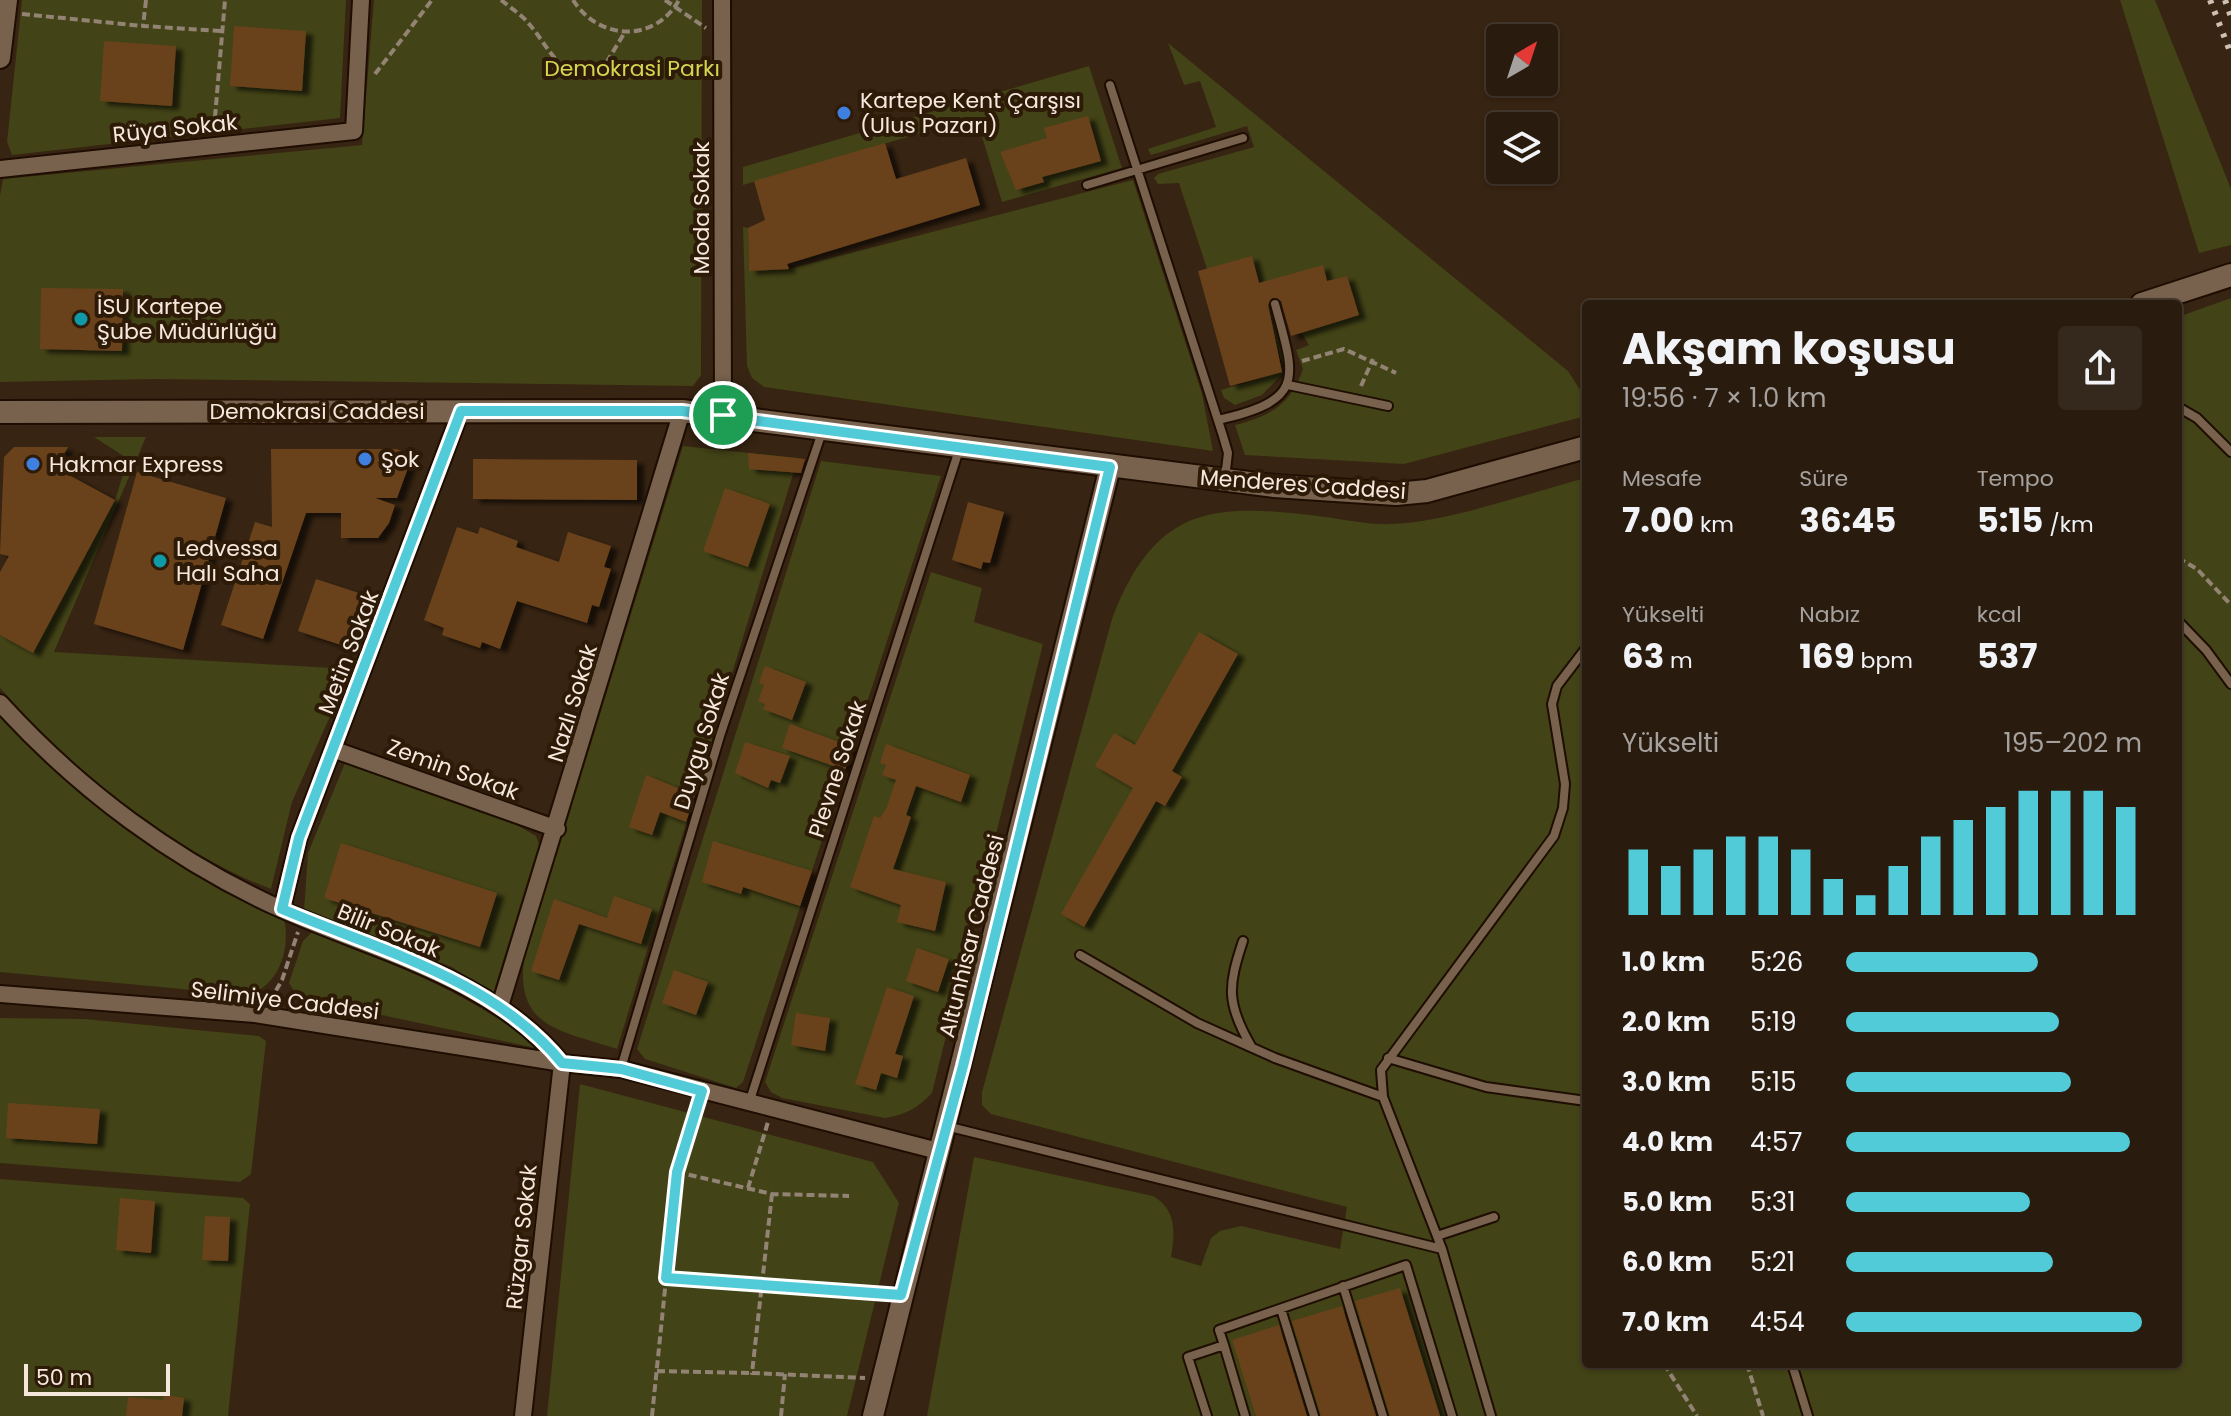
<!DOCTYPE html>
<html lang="tr">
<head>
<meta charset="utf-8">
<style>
  :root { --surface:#291b0e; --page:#35281c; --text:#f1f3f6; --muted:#a5a19e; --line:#45392e; --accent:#52cbd9 }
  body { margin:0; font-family:Poppins,sans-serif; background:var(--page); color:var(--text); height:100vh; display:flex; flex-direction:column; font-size:30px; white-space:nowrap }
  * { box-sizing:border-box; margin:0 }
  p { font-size:26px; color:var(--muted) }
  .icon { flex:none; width:44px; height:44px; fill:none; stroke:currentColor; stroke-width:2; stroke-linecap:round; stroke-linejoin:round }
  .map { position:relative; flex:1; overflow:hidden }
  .drawer { position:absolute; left:1582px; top:300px; width:600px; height:1068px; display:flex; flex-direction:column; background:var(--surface); border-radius:8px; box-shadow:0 2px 6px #0004,0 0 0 2px var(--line) }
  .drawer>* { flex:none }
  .needle { width:52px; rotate:39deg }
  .buttons { position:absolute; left:1486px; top:24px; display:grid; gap:16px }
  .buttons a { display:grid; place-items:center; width:72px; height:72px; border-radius:8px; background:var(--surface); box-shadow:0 2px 6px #0004,0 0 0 2px var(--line); font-size:40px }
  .scale { position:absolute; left:24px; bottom:20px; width:146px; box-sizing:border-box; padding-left:8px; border:4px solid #f6e8dd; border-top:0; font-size:22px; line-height:28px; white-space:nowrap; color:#f6e8dd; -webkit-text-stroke:6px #2d1b08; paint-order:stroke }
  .pin { position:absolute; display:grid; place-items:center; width:68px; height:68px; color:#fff; margin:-34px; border:4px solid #fff; border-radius:50%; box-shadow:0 2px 8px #0007 }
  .round { display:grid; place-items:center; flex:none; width:84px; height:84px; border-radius:8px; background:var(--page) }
  .headline { display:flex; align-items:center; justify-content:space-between; height:136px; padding:0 40px }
  h1 { font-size:44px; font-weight:700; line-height:60px }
  .figures { display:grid; grid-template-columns:repeat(3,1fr); gap:12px; height:136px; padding:8px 40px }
  .figures div { display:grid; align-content:center }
  .figures b { font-size:34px; font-weight:700 }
  .figures small { font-size:22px; font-weight:400 }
  .figures p { font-size:22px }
  .chart { height:224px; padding:16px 40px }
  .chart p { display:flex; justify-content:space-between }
  .chart svg { width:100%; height:144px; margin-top:8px; stroke:var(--accent); stroke-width:6 }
  ul { padding:0 40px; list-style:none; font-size:26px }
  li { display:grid; grid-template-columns:128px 96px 1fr; align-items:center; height:60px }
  li i { height:20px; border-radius:10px; background:var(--accent) }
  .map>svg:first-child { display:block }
</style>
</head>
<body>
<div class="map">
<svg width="2231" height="1416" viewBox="0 0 2231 1416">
  <defs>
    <filter id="shadow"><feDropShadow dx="7" dy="4" stdDeviation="2" flood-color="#0009"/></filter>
  </defs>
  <rect width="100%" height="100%" fill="#372412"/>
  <path fill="#424316" d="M22 0H346L340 118 12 155 7 142Z
    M374 0H702L701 375 693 386 154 379 0 382V196L3 179 362 145Z
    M2120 0H2155L2231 189V245L2199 253Z
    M1168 43 1568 371 1586 399V416L1404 464 1245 455 1235 425C1270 416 1291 405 1303 369L1296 350 1309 345 1301 332 1359 315 1347 276 1327 281 1323 266 1264 282 1288 368 1262 395 1235 405 1224 398 1221 390 1284 371 1252 257 1207 269 1179 183 1158 184 1154 178 1158 174 1254 147 1247 126 1151 155 1148 149 1216 127 1200 81 1184 85Z
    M1089 66 1122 168 1002 202 976 117 743 185V167Z
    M1133 180 1202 394 1213 451 764 387 752 378 747 366 743 227 748 228 749 271 789 269Z
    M2231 298V1416H927L974 1157 1153 1196C1177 1210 1175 1232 1171 1257L1201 1266 1211 1238 1220 1231 1241 1226 1340 1249 1347 1207 991 1114 982 1105V1092L1112 619C1156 503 1216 503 1325 517 1347 520 1370 525 1391 524 1446 523 1531 492 1586 478V1364H2178V317Z
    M94 437H146L54 652 351 669 292 802 271 889C165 848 76 772 0 688V635L33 652 115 500 128 459Z
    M683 446 798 458 617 1049C564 1031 515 1029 524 960Z
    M821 461 941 476 743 1082 736 1088 645 1059 637 1049Z
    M931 572 982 588 974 622 1043 644 932 1093C918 1108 905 1115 885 1118L782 1098 771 1092 765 1082Z
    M0 717C84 806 175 865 284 919 291 948 279 988 246 995L0 972Z
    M345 763 512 822 536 836 539 844 493 994 452 967 304 910 308 853Z
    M312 932C393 963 472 994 540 1049L298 997 289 983 303 941Z
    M0 1018 85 1019 259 1036 266 1041 251 1174 240 1182 0 1163Z
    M580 1084 873 1162 899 1203 847 1416H547Z
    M0 1179 243 1198 250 1204 228 1416H0Z"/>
  <path fill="#69421c" filter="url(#shadow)" d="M234 26 306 31 302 91 230 86Z
    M104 41 176 46 172 106 100 101Z
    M1088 116 1101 161 1042 177 1044 182 1016 190 1000 152 1047 138 1044 128Z
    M885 143 896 179 966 158 980 205 787 264 789 269 749 271 748 228 765 220 754 181Z
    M1252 256 1259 283 1323 265 1327 281 1347 276 1359 315 1291 336 1281 301 1272 298 1268 305 1282 372 1230 386 1198 271Z
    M41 288 123 289 122 351 40 349Z
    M14 447H68L56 468 115 500 33 653 0 635V572L9 556 0 554 4 457Z
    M271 449H396L402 451 409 465 397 498H375L395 505 389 523 378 538H341V513H306L263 639 221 625 255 522 272 527Z
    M748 453 805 459 801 473 749 469Z
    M473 459 637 460V500L473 499Z
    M137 472 226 498 183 650 94 624Z
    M725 488 770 504 748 567 703 551Z
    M968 502 1004 512 990 563 983 562 981 569 952 560Z
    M457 527 478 534 480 527 518 541 516 547 559 562 568 532 611 546 604 567 611 569 599 607 592 605 587 623 517 601 500 649 482 642 480 648 442 635 444 628 424 620Z
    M316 579 362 594 344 646 298 631Z
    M1199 632 1238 654 1172 771 1182 777 1165 806 1156 801 1084 927 1061 914 1133 788 1095 766 1114 733 1135 745Z
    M765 666 806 682 792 720 763 709 765 704 758 701 764 685 759 683Z
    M790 724 853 747 845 770 782 748Z
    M745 742 790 756 780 783 771 780 768 788 735 773Z
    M886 744 970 775 961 802 916 786 906 815 911 817 893 869 946 882 935 931 897 922 901 905 850 887 874 816 880 818 886 809 896 780 882 775 886 765 880 763Z
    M646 775 695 795 686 822 660 812 652 835 629 827Z
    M713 841 812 871 800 906 743 887 741 894 702 882Z
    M341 843 497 893 480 947 324 898Z
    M614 896 652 909 641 944 579 924 559 980 531 971 554 899 607 918Z
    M917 948 949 959 938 992 906 981Z
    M674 970 708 982 696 1015 662 1003Z
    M887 987 914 996 895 1054 903 1056 897 1078 881 1073 876 1090 855 1084Z
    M796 1013 830 1018 825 1051 791 1045Z
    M8 1103 100 1109 97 1144 6 1138Z
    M120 1198 155 1201 151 1253 116 1250Z
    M205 1216 230 1217 228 1261 202 1260Z
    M1400 1288 1440 1416H1390L1355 1301Z
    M1342 1306 1376 1416H1321L1292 1321Z
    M1279 1325 1307 1416H1256L1232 1340Z
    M164 1395 184 1398 182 1416H126L128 1397 163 1400Z"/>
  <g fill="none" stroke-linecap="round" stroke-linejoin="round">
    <defs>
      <path id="service" d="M1110 85 1223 436 1228 453 1225 478
        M1087 185 1243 138
        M1288 385 1388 406
        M2178 407 2197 418 2231 452
        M1218 420C1307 400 1295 378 1275 304
        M2178 621 2206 650 2231 684
        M1243 941C1228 986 1226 1003 1251 1046
        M1080 955 1197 1023 1275 1058 1383 1097
        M1388 1058 1486 1087 1586 1101
        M621 1068 720 736 823 429
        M749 1103 959 450
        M946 1126 1442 1249 1491 1416
        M1437 1236 1494 1217
        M1442 1249 1383 1097 1381 1070 1554 836 1563 808 1565 784 1552 704 1557 686 1586 648
        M1343 1286 1383 1416
        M1281 1309 1314 1416
        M1224 1345 1219 1330 1406 1265 1452 1416
        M1792 1364 1808 1416
        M1207 1416 1188 1357 1224 1345 1245 1416"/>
      <path id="minor" d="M722 0 723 415
        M0 169 354 131 361 0
        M0 703C79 790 176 862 283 910 379 953 493 978 562 1063L621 1069 938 1151
        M335 750 557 829
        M282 909 299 838 461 411
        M0 994 255 1014 562 1063 523 1416
        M500 1006 682 411"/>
      <path id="tertiary" d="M0 58 7 0
        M873 1416 1110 467"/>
      <path id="secondary" d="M2142 304 2231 275
        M0 412 682 411 1274 486 1396 494 1427 491 1586 447"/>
    </defs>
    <use href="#service" stroke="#1e0d00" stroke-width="12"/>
    <use href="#minor" stroke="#1e0d00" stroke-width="20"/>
    <use href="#tertiary" stroke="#1e0d00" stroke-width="24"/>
    <use href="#secondary" stroke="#1e0d00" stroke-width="26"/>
    <path stroke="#938374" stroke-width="4" stroke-dasharray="8 4" stroke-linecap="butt" d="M146 0 143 26 222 31
      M501 0C511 8 522 15 530 25 549 47 565 88 600 73L625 32
      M573 0C599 41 655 43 679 0
      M665 0 706 28
      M22 14 143 26
      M375 74 432 0
      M214 129 225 0
      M1302 361 1344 349 1396 373
      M1361 386 1373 359
      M2178 558 2197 569 2231 605
      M270 1001 282 980 298 932
      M677 1172 772 1194 849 1196
      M748 1188 768 1122
      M772 1194 752 1373 865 1378
      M666 1278 883 1294
      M1664 1364 1697 1416
      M1747 1364 1763 1416
      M657 1371 752 1373
      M652 1416 677 1172 697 1107
      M781 1416 785 1374"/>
    <use href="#service" stroke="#78624e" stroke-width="8"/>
    <use href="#minor" stroke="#78624e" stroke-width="16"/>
    <use href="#tertiary" stroke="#78624e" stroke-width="20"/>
    <use href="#secondary" stroke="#78624e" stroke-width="22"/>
    <path stroke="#cfc0b3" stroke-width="6" stroke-dasharray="4 8" stroke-linecap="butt" d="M2210 0 2231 54
      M2225 0 2231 17"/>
  </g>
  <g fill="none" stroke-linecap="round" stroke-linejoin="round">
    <defs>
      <path id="route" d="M461 411H682L1110 467 963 1066 901 1295 666 1278 677 1172 702 1091 621 1069 562 1063C494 979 378 950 282 909L299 838Z"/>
    </defs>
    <use href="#route" stroke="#fff" stroke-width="16"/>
    <use href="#route" stroke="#52cbd9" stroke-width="10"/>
  </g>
  <g fill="#3f7fe0" stroke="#2d1b08" stroke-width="3">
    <circle cx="844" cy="113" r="8"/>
    <circle cx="365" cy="459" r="8"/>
    <circle cx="33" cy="464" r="8"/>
  </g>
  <g fill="#0f9aa8" stroke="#2d1b08" stroke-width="3">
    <circle cx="81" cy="319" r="8"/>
    <circle cx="160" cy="561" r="8"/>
  </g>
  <g text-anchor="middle" stroke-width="8" stroke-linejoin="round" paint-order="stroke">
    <g font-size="22" fill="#d4d64f" stroke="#2d1b08">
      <text x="632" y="76">Demokrasi Parkı</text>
    </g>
    <g font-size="22" fill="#f6e8dd" stroke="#2d1b08" text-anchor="start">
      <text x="860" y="108">Kartepe Kent Çarşısı<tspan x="860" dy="25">(Ulus Pazarı)</tspan></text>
      <text x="97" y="314">İSU Kartepe<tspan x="97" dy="25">Şube Müdürlüğü</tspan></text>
      <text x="381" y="467">Şok</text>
      <text x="49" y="472">Hakmar Express</text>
      <text x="176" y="556">Ledvessa<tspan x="176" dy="25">Halı Saha</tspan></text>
    </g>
    <g font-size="22" fill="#f6e8dd" stroke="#2d1b08">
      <text transform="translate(175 128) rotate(-6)" y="8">Rüya Sokak</text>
      <text transform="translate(701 208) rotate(-90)" y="8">Moda Sokak</text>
      <text x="317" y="419">Demokrasi Caddesi</text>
      <text transform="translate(1303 484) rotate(4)" y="8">Menderes Caddesi</text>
      <text transform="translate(348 652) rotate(-69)" y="8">Metin Sokak</text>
      <text transform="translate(572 703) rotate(-73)" y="8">Nazlı Sokak</text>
      <text transform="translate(701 741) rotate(-73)" y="8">Duygu Sokak</text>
      <text transform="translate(453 769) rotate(20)" y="8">Zemin Sokak</text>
      <text transform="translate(837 769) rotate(-72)" y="8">Plevne Sokak</text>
      <text transform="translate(389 930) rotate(22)" y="8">Bilir Sokak</text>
      <text transform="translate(971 936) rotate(-76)" y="8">Altunhisar Caddesi</text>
      <text transform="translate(285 1000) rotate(7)" y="8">Selimiye Caddesi</text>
      <text transform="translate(521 1237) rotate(-84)" y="8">Rüzgar Sokak</text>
    </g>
  </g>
</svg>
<div class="buttons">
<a><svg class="needle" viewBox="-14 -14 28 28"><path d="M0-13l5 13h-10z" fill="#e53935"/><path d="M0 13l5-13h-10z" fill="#a5a19e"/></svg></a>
<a><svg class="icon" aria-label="layers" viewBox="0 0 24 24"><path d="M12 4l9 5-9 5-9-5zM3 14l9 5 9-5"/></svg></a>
</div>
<div class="scale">50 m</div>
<div class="pin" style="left:723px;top:415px;background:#1e9e55"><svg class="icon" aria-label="arrive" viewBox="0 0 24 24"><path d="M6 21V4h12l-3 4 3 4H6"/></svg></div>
<section class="drawer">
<div class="headline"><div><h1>Akşam koşusu</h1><p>19:56 · 7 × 1.0 km</p></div><a class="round"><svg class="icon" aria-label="share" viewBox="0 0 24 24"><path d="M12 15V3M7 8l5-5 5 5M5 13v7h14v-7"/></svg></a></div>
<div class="figures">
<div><p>Mesafe</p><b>7.00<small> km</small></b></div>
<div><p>Süre</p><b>36:45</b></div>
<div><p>Tempo</p><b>5:15<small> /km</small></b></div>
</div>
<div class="figures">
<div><p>Yükselti</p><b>63<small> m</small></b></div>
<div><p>Nabız</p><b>169<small> bpm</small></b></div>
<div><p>kcal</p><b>537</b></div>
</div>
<div class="chart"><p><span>Yükselti</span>195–202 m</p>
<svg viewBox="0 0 160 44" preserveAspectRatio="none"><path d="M5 44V24M15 44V29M25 44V24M35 44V20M45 44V20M55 44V24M65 44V33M75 44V38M85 44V29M95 44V20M105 44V15M115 44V11M125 44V6M135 44V6M145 44V6M155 44V11"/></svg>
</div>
<ul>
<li><b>1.0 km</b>5:26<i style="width:65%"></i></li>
<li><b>2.0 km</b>5:19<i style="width:72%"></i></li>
<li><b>3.0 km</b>5:15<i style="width:76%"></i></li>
<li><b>4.0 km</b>4:57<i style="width:96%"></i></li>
<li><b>5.0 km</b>5:31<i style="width:62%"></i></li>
<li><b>6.0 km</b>5:21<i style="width:70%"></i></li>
<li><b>7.0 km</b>4:54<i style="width:100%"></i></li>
</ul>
</section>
</div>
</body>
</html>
